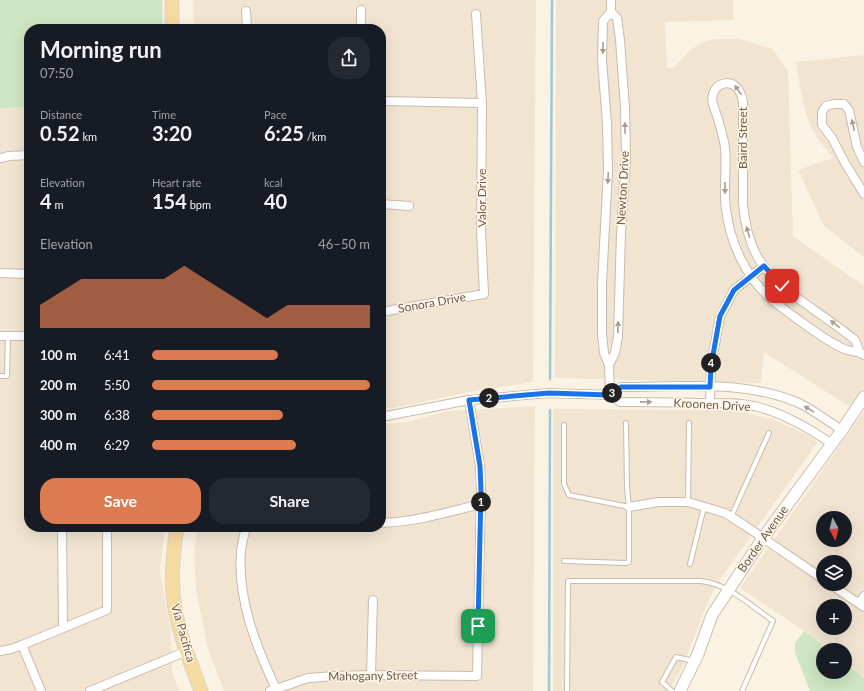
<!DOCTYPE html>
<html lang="en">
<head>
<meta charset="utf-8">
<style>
  :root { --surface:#171b24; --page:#242831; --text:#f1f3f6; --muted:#9ea1a6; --accent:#dc7a50 }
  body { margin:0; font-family:Lato,sans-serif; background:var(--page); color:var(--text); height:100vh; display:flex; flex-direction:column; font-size:15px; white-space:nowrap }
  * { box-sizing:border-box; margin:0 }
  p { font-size:13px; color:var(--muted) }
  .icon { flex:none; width:22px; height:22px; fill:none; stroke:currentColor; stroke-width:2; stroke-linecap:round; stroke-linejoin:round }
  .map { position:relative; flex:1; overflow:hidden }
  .panel { position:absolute; left:24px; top:24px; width:362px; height:508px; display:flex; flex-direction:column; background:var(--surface); border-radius:16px; box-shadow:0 4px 16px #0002 }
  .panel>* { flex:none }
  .needle { width:26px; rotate:173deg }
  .tools { position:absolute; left:816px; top:511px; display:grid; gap:8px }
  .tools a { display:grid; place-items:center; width:36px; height:36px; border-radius:50%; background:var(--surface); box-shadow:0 4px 16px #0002; font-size:20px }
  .pin { position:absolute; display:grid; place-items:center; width:34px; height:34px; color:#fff; margin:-17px; border-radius:8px; box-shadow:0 2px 6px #0006 }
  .km { position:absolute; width:20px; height:20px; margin:-10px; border-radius:50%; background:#222; color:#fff; font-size:11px; line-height:20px; text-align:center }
  .round { display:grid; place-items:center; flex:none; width:42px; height:42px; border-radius:16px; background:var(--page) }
  .overview { display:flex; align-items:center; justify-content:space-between; height:68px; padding:0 16px }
  h1 { font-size:22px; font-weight:700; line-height:30px }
  .stats { display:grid; grid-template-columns:repeat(3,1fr); gap:6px; height:68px; padding:4px 16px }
  .stats div { display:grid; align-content:center }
  .stats b { font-size:20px; font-weight:700 }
  .stats small { font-size:11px; font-weight:400 }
  .stats p { font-size:11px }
  .chart { height:112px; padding:8px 16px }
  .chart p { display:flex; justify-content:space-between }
  .chart svg { width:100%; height:72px; margin-top:4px; fill:var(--accent); opacity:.7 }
  .button { display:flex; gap:8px; margin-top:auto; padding:8px 16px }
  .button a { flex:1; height:46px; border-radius:16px; background:var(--accent); color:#fff; font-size:16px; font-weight:700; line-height:46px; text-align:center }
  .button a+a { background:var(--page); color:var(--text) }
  ul { padding:0 16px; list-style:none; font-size:13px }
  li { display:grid; grid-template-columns:64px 48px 1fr; align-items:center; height:30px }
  li i { height:10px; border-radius:5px; background:var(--accent) }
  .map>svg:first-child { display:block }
</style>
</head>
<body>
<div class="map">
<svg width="864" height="691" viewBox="0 0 864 691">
  <rect width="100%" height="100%" fill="#faf3e3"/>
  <path fill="#f1e5d2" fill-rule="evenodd" d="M193 0H536L533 382 463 393 415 404 381 410V29H194Z
    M556 0H733V20L665 22 667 69 673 68 690 50 703 42 716 39H739L773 49 788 71 793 236 864 286V392L853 409 764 352 761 383 555 378Z
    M864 55V257L824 226 798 170 833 158 818 139 809 123 803 103 796 62Z
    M29 107V527H165L160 572 171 633 172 672 179 691H0V108Z
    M535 406 533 691H224L208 649 196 589 194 551 198 527H381V425L407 422 448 411Z
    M553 409 725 410 741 412 772 419 793 428 813 438 817 443 722 577 709 599 683 666 669 691H553Z
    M864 411V678L845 663V650H829L804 631 740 588ZM823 518H845V540H823ZM823 562H845V584H823ZM823 606H845V628H823Z"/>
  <path fill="#cee6c2" d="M0 0H162L163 29H29V107L0 108Z
    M804 631 829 650H823V672H845V663L864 678V691H810L795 652V643Z"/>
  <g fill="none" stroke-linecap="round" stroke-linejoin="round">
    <path stroke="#a0c7d3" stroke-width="2.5" d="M550 379 552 0
      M549 691 550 410"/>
    <defs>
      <path id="lane" d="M0 376H7L8 336
        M564 425V484L569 495 629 507
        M688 502 689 423
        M731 517 769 433
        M564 561 626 563 629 562V507L627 487 626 423
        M690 564 704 507
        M567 691 568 581H701C729 584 751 606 773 621L742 691
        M672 691 662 682 676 657 694 661"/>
      <path id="street" d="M246 11 247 29
        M361 29V10
        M381 101 482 103
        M0 158 9 156 29 155
        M864 162 857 147 849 110 844 104H834L826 106 822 112V125L832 138 845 163 864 194
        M381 204 409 206
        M0 273 29 274
        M381 312 484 294 481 230 482 103 476 14
        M0 336H29
        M860 353 855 340C825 315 789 297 764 267 751 250 745 225 743 204V102C738 71 707 83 713 104 718 119 723 133 725 148 727 168 723 189 726 209 730 243 746 277 771 299 780 307 791 314 800 321 810 328 820 336 831 342 836 345 841 348 847 350 853 352 859 351 864 355
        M609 365 615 353 618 336 621 233 626 156 625 108 620 40 617 18 611 12
        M610 395 609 365 604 353 602 334V283L608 171 607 124 602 60 603 21 611 12V0
        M610 395 621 387C678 387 750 379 803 405 816 412 829 422 842 430
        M710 403 711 366 720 317 734 290 764 266
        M381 417 469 400 549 393 610 395 620 402C645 402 671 402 696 403 717 403 738 402 758 407 785 414 809 428 832 444
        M629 507 658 502H688L725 513 744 525 823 579
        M381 523C415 522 448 512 481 504
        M62 527 63 628
        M246 527C244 535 242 543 241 551 237 599 256 646 276 689
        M830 584 864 607
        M859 603 864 596
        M22 645 41 691
        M0 651 11 649 22 645 107 610V527
        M371 675 373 600
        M90 691 187 651
        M270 691 308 678 335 676 371 675 477 676 481 491 480 466 469 400"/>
      <path id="secondary" d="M680 691 698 654 712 615 763 538 842 430 864 397"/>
      <path id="primary" d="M172 29V0
        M177 527C173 554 170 582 175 609 180 637 191 664 201 691"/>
    </defs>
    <use href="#lane" stroke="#cabbaa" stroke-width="6"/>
    <use href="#street" stroke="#cabbaa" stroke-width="10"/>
    <use href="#secondary" stroke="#cfbdab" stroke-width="13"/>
    <use href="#primary" stroke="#dad4d0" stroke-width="15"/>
    <use href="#lane" stroke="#fff" stroke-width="4"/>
    <use href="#street" stroke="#fff" stroke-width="8"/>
    <use href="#secondary" stroke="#fff" stroke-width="11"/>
    <use href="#primary" stroke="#f5db9f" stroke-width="13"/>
  </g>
  <defs><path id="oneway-solid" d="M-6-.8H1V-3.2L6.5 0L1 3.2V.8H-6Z"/></defs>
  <g fill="#a99d93">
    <use href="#oneway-solid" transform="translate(603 48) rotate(91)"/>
    <use href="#oneway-solid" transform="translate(738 90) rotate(-125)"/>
    <use href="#oneway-solid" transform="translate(853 125) rotate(-102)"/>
    <use href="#oneway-solid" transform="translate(625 128) rotate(-91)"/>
    <use href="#oneway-solid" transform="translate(608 178) rotate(93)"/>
    <use href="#oneway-solid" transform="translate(725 188) rotate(90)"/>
    <use href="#oneway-solid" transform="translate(748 232) rotate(-107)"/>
    <use href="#oneway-solid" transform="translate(835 324) rotate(-143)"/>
    <use href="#oneway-solid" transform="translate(618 327) rotate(-89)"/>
    <use href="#oneway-solid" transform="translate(646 402) rotate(1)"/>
    <use href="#oneway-solid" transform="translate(809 409) rotate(-149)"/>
  </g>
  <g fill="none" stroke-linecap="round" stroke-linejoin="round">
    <defs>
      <path id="route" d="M478 626 481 491 480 466 469 400 549 393 610 395 621 387H710L711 366 720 316 734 290 764 266 782 286"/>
    </defs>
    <use href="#route" stroke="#fff" stroke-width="8"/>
    <use href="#route" stroke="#1a73e8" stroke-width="5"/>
  </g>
  <g text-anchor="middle" stroke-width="3" stroke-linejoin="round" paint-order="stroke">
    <g font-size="12" fill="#705b4b" stroke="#fef7e8">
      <text transform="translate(743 138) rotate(-90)" y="4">Baird Street</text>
      <text transform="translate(623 188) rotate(-87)" y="4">Newton Drive</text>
      <text transform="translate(482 198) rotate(-90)" y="4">Valor Drive</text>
      <text transform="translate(432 303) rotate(-10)" y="4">Sonora Drive</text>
      <text transform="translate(712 405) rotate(3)" y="4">Kroonen Drive</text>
      <text transform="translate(763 539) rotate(-55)" y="4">Border Avenue</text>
      <text transform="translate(183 633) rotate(74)" y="4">Via Pacifica</text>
      <text transform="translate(373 676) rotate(-1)" y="4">Mahogany Street</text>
    </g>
  </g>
</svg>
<div class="tools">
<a><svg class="needle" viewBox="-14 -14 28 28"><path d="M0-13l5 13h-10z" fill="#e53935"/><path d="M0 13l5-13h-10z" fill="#9ea1a6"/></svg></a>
<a><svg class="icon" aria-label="layers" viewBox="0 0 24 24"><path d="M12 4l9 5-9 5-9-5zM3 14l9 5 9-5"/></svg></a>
<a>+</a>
<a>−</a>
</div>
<div class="pin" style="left:478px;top:626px;background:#1e9e55"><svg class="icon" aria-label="arrive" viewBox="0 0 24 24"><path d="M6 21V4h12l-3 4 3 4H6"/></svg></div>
<div class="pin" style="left:782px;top:286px;background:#d93025"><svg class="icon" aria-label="check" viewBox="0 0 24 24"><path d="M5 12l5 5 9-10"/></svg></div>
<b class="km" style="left:481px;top:502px">1</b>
<b class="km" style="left:489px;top:398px">2</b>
<b class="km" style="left:612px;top:393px">3</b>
<b class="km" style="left:711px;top:363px">4</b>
<section class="panel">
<div class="overview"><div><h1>Morning run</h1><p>07:50</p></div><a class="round"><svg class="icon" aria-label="share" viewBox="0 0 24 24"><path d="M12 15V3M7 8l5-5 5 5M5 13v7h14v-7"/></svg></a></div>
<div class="stats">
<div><p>Distance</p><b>0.52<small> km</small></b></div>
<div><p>Time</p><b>3:20</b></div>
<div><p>Pace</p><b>6:25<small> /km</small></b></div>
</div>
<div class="stats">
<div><p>Elevation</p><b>4<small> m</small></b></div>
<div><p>Heart rate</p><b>154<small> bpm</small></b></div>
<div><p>kcal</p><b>40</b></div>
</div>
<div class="chart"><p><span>Elevation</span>46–50 m</p>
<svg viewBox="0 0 160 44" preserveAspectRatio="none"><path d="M0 44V30L10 22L20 14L30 14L40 14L50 14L60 14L70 6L80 14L90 22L100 30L110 38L120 30L130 30L140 30L150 30L160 30V44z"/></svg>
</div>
<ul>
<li><b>100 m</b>6:41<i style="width:58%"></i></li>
<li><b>200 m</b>5:50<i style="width:100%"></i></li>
<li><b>300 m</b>6:38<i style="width:60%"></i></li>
<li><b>400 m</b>6:29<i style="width:66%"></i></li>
</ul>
<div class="button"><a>Save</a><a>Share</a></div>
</section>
</div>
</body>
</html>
